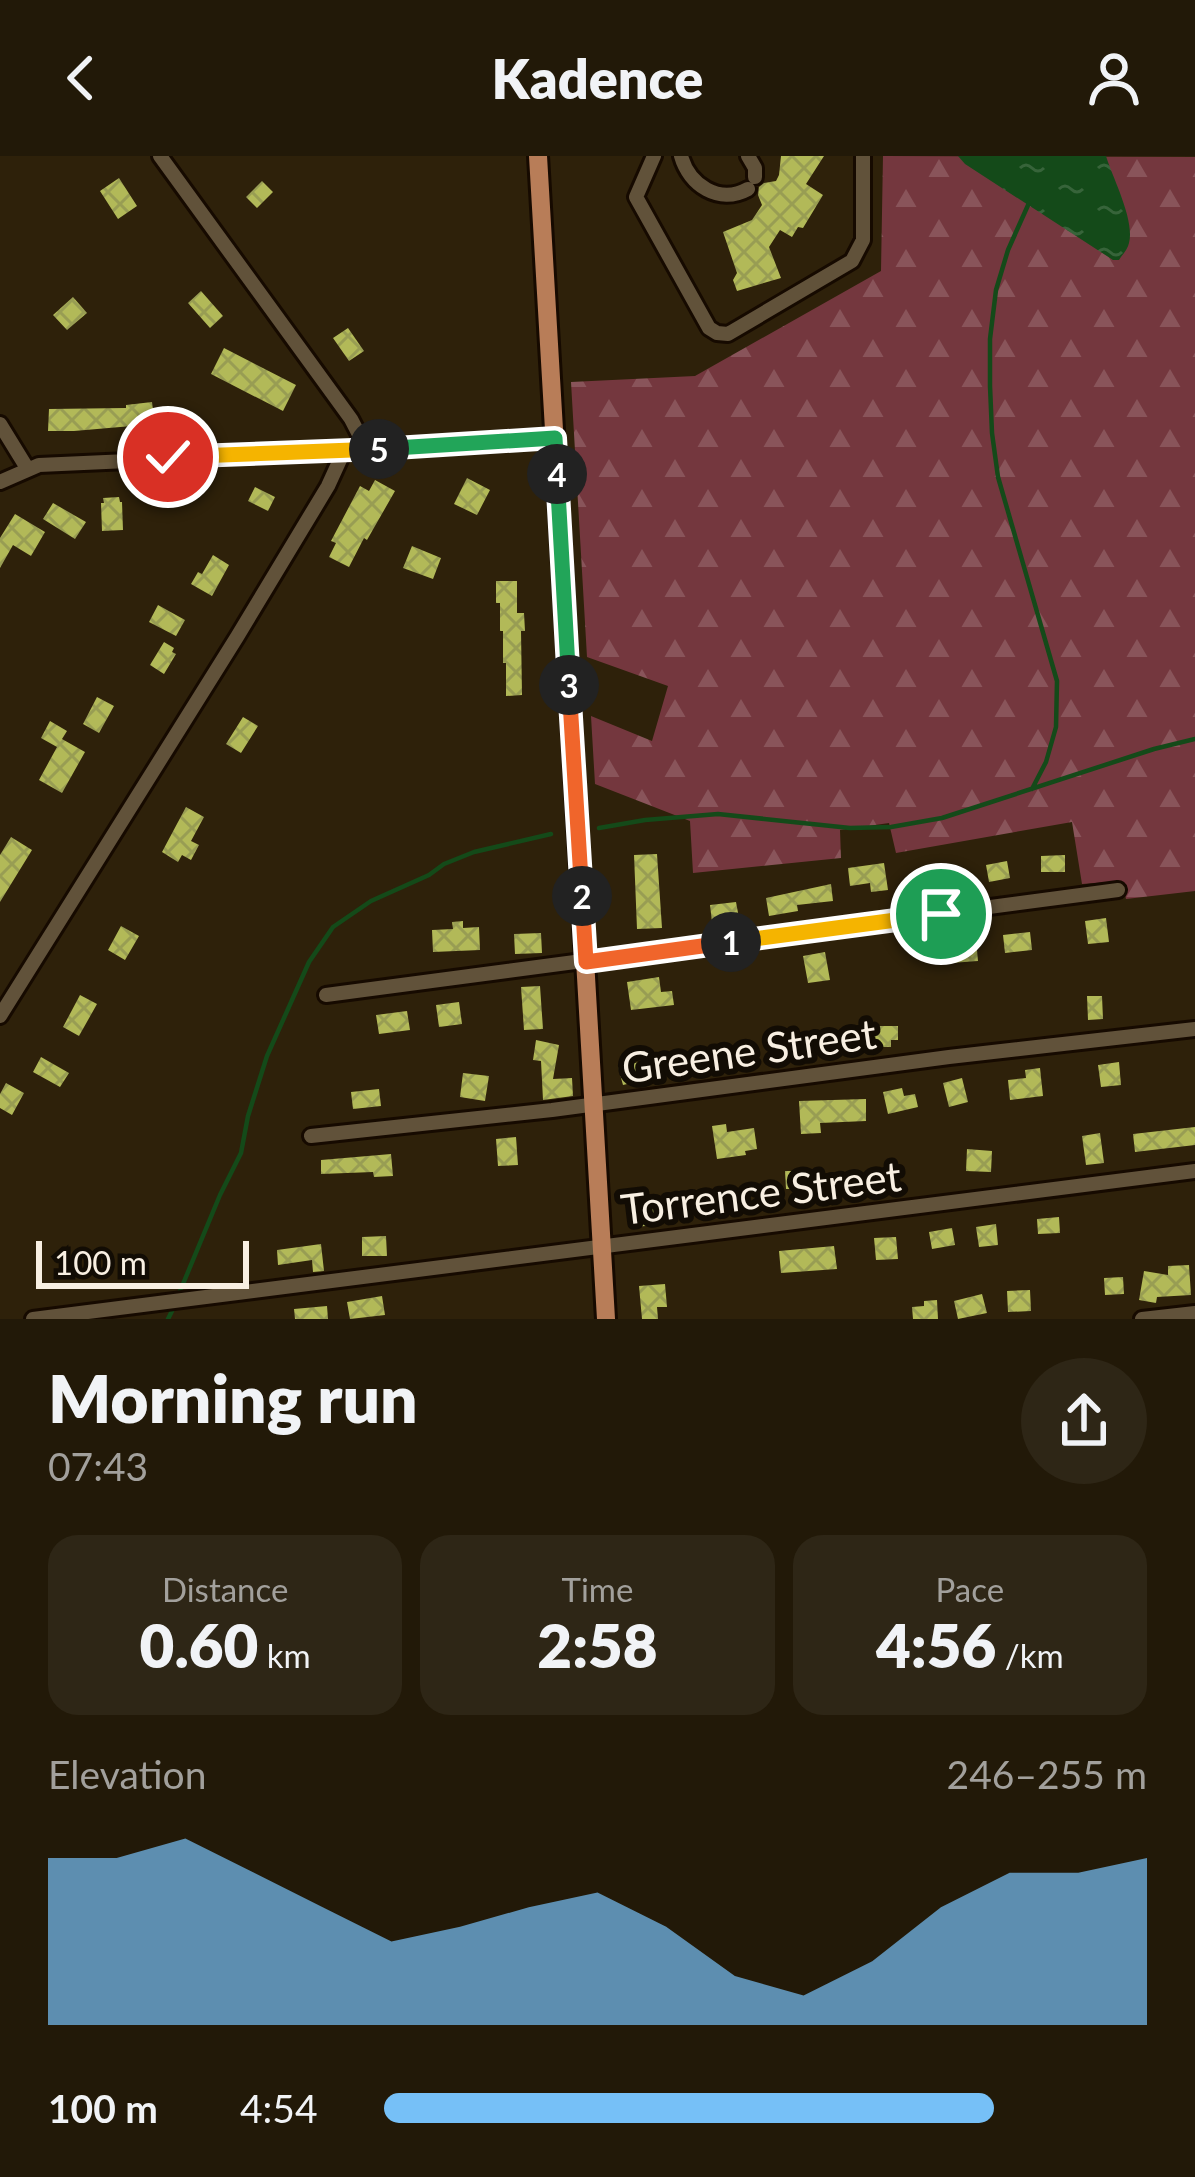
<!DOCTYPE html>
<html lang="en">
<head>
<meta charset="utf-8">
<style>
  :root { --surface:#221908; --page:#2e2616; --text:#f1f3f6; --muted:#a2a09c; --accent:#76c0f7 }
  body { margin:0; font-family:Lato,sans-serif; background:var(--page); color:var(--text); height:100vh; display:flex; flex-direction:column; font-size:45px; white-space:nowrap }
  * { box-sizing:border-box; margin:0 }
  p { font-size:39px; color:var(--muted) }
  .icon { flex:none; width:66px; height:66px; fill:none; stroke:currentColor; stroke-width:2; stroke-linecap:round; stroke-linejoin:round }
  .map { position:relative; height:1163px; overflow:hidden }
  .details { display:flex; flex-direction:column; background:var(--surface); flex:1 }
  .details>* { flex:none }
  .scale { position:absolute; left:36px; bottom:30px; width:213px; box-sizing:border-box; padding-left:12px; border:6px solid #f8efe2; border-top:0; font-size:33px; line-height:42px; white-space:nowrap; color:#f8efe2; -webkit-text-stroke:9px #120c04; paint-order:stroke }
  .pin { position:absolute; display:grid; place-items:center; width:102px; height:102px; color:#fff; margin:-51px; border:6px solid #fff; border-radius:50%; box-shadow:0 3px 12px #0007 }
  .km { position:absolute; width:60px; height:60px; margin:-30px; border-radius:50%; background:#222; color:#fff; font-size:33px; line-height:60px; text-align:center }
  .round { display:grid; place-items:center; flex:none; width:126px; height:126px; border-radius:63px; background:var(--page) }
  .head { display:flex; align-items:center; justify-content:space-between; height:204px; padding:0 48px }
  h1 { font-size:66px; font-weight:800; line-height:90px }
  .metrics { display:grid; grid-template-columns:repeat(3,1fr); gap:18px; height:204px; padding:12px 48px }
  .metrics div { display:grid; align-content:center; border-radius:30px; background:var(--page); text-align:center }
  .metrics b { font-size:60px; font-weight:800 }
  .metrics small { font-size:33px; font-weight:400 }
  .metrics p { font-size:33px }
  .chart { height:336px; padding:24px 48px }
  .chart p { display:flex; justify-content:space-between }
  .chart svg { width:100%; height:216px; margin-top:12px; fill:var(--accent); opacity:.7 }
  ul { padding:0 48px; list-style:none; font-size:39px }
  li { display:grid; grid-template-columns:192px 144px 1fr; align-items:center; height:90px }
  li i { height:30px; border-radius:15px; background:var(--accent) }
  header { display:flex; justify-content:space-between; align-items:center; height:156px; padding:0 48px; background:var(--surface); font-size:54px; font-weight:800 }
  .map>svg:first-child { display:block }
</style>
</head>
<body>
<header><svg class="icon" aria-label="back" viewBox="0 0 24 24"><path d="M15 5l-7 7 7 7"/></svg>Kadence<svg class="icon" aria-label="person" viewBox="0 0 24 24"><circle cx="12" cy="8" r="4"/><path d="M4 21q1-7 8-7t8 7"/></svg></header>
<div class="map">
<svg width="1195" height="1163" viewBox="0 0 1195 1163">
  <defs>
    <pattern id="forest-firs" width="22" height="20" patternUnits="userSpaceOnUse" patternTransform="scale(3)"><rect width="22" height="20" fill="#74373e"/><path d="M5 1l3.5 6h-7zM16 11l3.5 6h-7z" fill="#89545a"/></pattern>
    <pattern id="water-ripples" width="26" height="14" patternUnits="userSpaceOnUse" patternTransform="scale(3)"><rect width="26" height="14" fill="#144a19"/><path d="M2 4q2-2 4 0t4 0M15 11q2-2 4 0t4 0" fill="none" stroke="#37643a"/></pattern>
    <pattern id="building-cross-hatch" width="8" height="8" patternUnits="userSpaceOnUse" patternTransform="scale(3)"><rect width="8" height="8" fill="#b2b958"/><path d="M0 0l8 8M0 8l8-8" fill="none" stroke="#989d53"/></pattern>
  </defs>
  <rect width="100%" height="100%" fill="#2e210a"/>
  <path fill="url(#forest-firs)" d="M883 0 1195 1V735L1126 743 1122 725 1082 728 1072 666 896 697 889 667 840 674 841 702 693 717 690 665 595 628 591 560 652 585 668 530 587 501 571 226 695 220 881 115Z"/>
  <path fill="url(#water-ripples)" d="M958 0H1106C1113 23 1135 64 1129 87 1128 93 1122 99 1119 104H1113L965 8Z"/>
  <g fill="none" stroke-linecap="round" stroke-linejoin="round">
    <path stroke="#144a19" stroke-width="4.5" d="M1029 47 1008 94 996 134 990 183V230L992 277 998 321 1057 525 1056 571 1046 606 1032 633
      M599 672 645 664 718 658 850 672 891 671 942 662 1154 593 1195 583
      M178 1140 220 1039 241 997 248 960 267 900 309 806 333 771 371 745 429 719 444 708 474 696 551 678
      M168 1163 174 1151"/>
  </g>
  <path fill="url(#building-cross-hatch)" d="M781 0H824L806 28 823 39 803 72 798 71 792 81 780 74 769 91 781 122 737 135 733 124 737 117 723 76 752 64 762 49 758 39 759 31 764 27 776 25 779 19Z
    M119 22 137 50 118 63 100 35Z
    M262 25 273 36 257 52 246 41Z
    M201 135 223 160 210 172 188 147Z
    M73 141 87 157 67 174 53 159Z
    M348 172 364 195 349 205 333 182Z
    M224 192 296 229 283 255 211 218Z
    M152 246 155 268 74 275H48L49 253 126 252V249Z
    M467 322 490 334 477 359 454 348Z
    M375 324 395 335 367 384 364 382 349 411 329 401 336 387 331 385 360 330 369 335Z
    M255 331 275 341 268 355 248 345Z
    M119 341 120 346H122L123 374 102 375 101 347H104L103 342Z
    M53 347 86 366 75 383 43 363Z
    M15 358 45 376 31 400 13 389 0 412V382Z
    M412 390 441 402 433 423 403 412Z
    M213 399 229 409 212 440 191 428 198 416 202 418Z
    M496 425H517V457H524L525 475H521L522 539 506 540V507H503V475H500V447H496Z
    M158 449 185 464 176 480 149 466Z
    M164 486 174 492 172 496 176 498 164 518 150 509Z
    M97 541 114 550 99 577 83 568Z
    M243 561 258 570 241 597 226 588Z
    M50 565 67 575 62 583 85 596 62 637 39 624 57 591 41 582Z
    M186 651 204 661 191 685 199 689 191 704 182 699 178 706 162 696Z
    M11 681 32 694 0 746V699Z
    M657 698 662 772 637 773 634 699Z
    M1065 699V716H1041V700Z
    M1007 705 1010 722 989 726 986 709Z
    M884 707 888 734 871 736 870 727 850 730 848 712Z
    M946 713 947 730 926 732 924 716Z
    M831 728 833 745 797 749 798 755 769 760 766 742Z
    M736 746 739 762 712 766 710 749Z
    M1106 762 1109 786 1088 788 1085 765Z
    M463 765V772L479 771 480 794 433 796 432 774 453 773 452 766Z
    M121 770 139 780 125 804 108 794Z
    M1030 776 1032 794 1005 797 1003 779Z
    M541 777 542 797 515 798 514 778Z
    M976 783 978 805 951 807 949 785Z
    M825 796 830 824 808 827 803 800Z
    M659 821 661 836 672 835 674 849 631 854 627 826Z
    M540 830 543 873 524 874 521 831Z
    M80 839 97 848 79 880 63 871Z
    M1087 840H1102L1103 863 1088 864Z
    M459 846 462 868 439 871 436 849Z
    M407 855 410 874 379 878 376 859Z
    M868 870H898V884H891V891H873Z
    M536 884 559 889 553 923 572 922 573 940 543 944 541 905 533 904Z
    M41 901 69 917 60 931 33 916Z
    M648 904 652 922 623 929 618 911Z
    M1119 906 1121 929 1101 931 1098 909Z
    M1040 912 1043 940 1010 944 1008 924 1026 922 1025 914Z
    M463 917 489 920 485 945 460 941Z
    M962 922 968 946 949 951 943 927Z
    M6 927 24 937 12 959 0 952V938Z
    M902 932 904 940 915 938 918 951 888 958 883 936Z
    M379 933 381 950 353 953 351 936Z
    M866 943V965L820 967 821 977 801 978 799 945Z
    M726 968 727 976 754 972 757 993 745 995 746 999 717 1003 712 970Z
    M1195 971V989L1135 996 1133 978Z
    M1100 977 1104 1007 1086 1009 1082 980Z
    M516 981 518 1009 498 1010 496 983Z
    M967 993 992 995 991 1016 966 1015Z
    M391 998 393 1020 374 1021 373 1016 321 1018V1004Z
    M785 1015H803L804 1033H786Z
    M656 1048 658 1069 633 1071 631 1050Z
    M1059 1061 1060 1077 1038 1078 1037 1063Z
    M996 1068 998 1089 979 1091 976 1071Z
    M952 1072 955 1089 932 1093 929 1076Z
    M386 1080 387 1100H362V1081Z
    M896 1081 898 1103 876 1104 874 1082Z
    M321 1088 324 1115 313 1116 312 1104 278 1109 277 1094Z
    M834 1090 837 1113 781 1117 779 1095Z
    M1189 1109 1191 1139 1157 1141 1156 1147 1139 1144 1144 1115 1168 1119V1110Z
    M1123 1121 1124 1138 1105 1139 1104 1122Z
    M665 1128 667 1151H657L658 1163H642L639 1130Z
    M1030 1134 1031 1155 1008 1156 1007 1135Z
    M982 1138 987 1157 958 1163 954 1145Z
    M382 1140 385 1159 350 1163 347 1146Z
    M937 1144 938 1163H913L912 1151 924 1150V1145Z
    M327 1150 328 1163H295L294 1153Z"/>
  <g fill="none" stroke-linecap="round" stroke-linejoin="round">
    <defs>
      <path id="minor" d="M160 0 351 263 367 294
        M654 0 636 41 709 172 717 177 728 178 852 105 863 84V0
        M681 0C689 29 719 49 748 33
        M748 0 755 12V21
        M0 268 27 312
        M0 326 39 309 438 291 555 282
        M326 839 1118 734
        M0 860 237 481 328 330 344 295
        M311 980 552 954 949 901 1195 873
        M33 1163 1195 1015
        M1142 1163 1195 1157"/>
      <path id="major" d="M538 0 606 1163"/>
    </defs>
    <use href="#minor" stroke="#160a00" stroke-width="20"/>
    <use href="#major" stroke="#160a00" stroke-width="24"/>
    <use href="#minor" stroke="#61523a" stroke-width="14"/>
    <use href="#major" stroke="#b87d58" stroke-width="18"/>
  </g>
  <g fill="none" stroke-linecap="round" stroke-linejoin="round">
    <defs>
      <path id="split-1" d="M731 786 941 758"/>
      <path id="split-2" d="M582 740 586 806 731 786"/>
      <path id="split-3" d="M569 529 582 740"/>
      <path id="split-4" d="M557 318 569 529"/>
      <path id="split-5" d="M379 293 555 282 557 318"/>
      <path id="split-6" d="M168 301 379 293"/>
    </defs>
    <use href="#split-1" stroke="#fff" stroke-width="24"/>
    <use href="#split-2" stroke="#fff" stroke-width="24"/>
    <use href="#split-3" stroke="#fff" stroke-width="24"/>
    <use href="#split-4" stroke="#fff" stroke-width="24"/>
    <use href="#split-5" stroke="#fff" stroke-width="24"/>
    <use href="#split-6" stroke="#fff" stroke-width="24"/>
    <use href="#split-1" stroke="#f5b400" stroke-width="15"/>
    <use href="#split-2" stroke="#f0652b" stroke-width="15"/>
    <use href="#split-3" stroke="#f0652b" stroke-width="15"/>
    <use href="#split-4" stroke="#22a559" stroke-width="15"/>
    <use href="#split-5" stroke="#22a559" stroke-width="15"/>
    <use href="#split-6" stroke="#f5b400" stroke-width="15"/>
  </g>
  <g text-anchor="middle" stroke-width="12" stroke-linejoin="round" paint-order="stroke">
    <g font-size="42" fill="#f8efe2" stroke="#120c04">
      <text transform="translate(749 895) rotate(-8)" y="15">Greene Street</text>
      <text transform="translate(761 1037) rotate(-7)" y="15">Torrence Street</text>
    </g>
  </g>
</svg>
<div class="scale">100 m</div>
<div class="pin" style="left:941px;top:758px;background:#1e9e55"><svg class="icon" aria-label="arrive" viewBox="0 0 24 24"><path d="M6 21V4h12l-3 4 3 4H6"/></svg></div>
<div class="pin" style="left:168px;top:301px;background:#d93025"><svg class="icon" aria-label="check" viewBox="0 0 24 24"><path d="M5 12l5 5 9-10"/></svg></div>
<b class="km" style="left:731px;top:786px">1</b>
<b class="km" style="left:582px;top:740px">2</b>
<b class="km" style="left:569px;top:529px">3</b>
<b class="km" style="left:557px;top:318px">4</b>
<b class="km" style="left:379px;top:293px">5</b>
</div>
<section class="details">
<div class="head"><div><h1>Morning run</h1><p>07:43</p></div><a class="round"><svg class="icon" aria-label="share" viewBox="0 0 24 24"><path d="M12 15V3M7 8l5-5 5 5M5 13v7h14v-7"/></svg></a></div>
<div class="metrics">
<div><p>Distance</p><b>0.60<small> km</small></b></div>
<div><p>Time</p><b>2:58</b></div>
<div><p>Pace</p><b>4:56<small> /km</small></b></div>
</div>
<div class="chart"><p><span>Elevation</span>246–255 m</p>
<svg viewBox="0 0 160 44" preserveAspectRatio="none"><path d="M0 44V10L10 10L20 6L30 13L40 20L50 27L60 24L70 20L80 17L90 24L100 34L110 38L120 31L130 20L140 13L150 13L160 10V44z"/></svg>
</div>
<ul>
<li><b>100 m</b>4:54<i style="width:80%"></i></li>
</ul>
</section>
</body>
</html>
